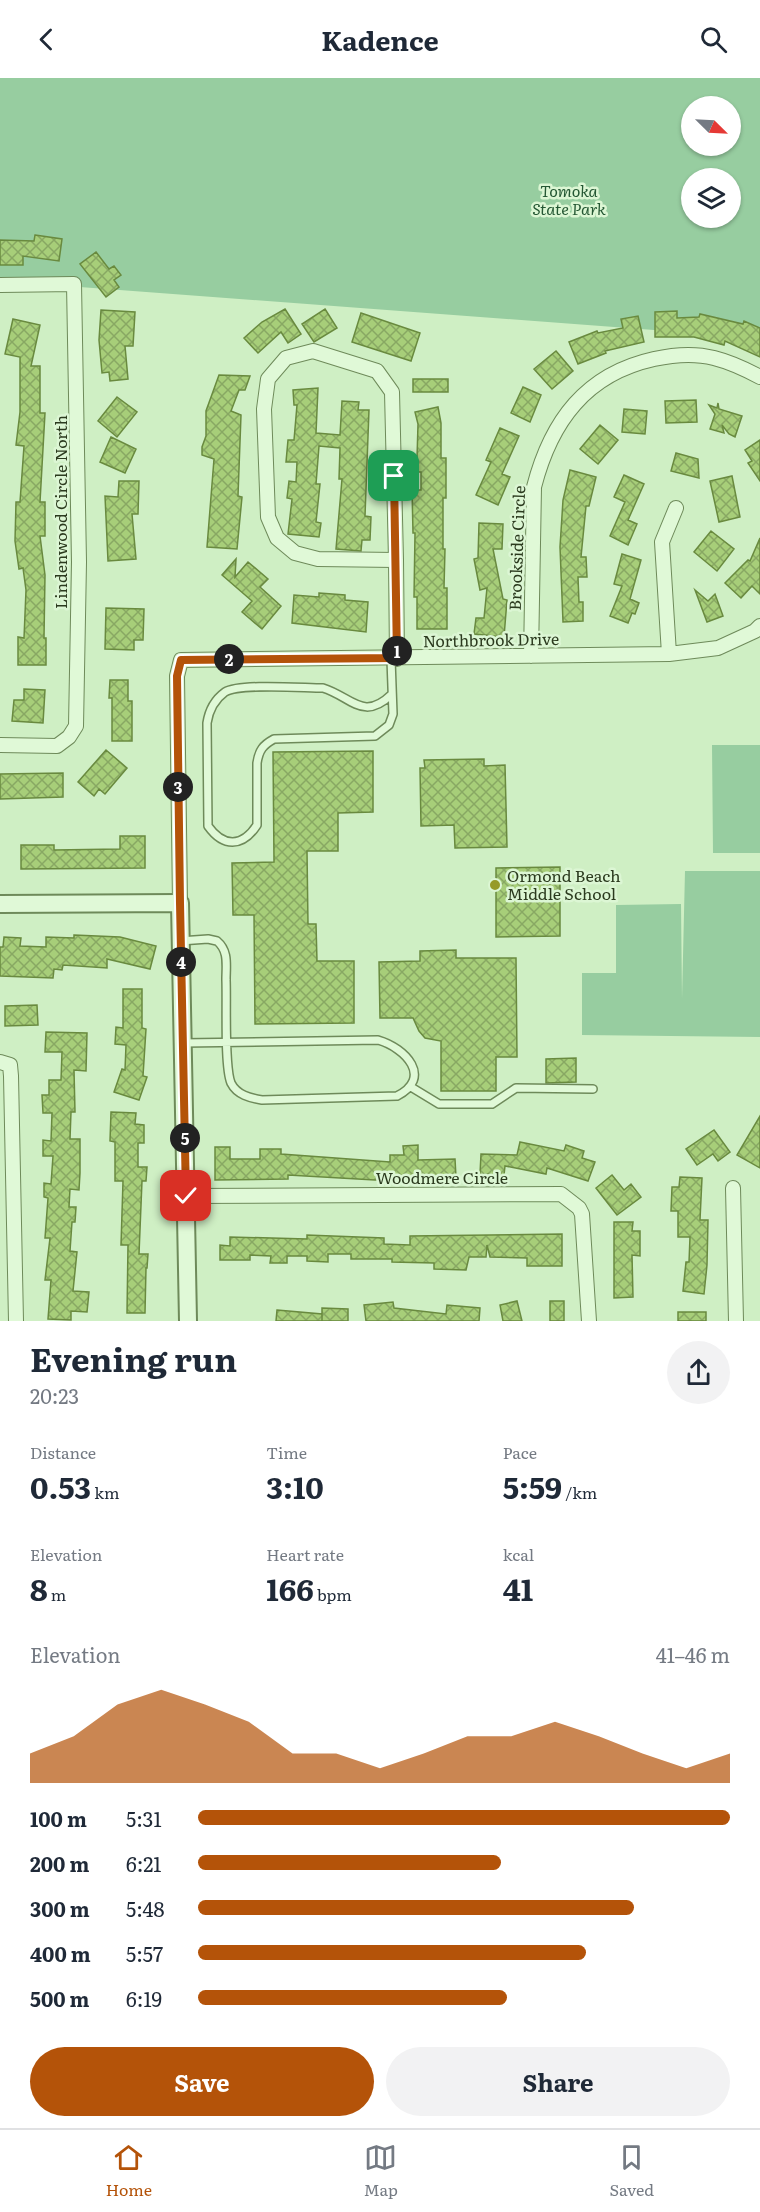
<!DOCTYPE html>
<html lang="en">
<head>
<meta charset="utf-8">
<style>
  :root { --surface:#fff; --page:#f2f2f3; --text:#1f2937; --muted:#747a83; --line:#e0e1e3; --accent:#b45309 }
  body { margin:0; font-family:Literata,serif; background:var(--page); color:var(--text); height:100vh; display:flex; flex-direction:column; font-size:22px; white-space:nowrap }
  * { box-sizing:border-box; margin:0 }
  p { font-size:20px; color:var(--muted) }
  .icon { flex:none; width:33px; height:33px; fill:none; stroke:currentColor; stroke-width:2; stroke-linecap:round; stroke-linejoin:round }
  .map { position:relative; height:1243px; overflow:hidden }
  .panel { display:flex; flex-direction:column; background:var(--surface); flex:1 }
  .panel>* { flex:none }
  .needle { width:39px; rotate:114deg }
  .buttons { position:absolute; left:681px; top:18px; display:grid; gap:12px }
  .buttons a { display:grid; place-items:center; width:60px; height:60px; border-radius:50%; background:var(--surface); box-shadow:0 2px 4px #0004; font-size:30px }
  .pin { position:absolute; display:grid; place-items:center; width:51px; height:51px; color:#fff; margin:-26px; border-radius:12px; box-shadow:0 3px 9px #0006 }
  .km { position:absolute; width:30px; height:30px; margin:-15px; border-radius:50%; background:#222; color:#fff; font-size:16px; line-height:30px; text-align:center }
  .round { display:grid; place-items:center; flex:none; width:63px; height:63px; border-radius:32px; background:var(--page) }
  .overview { display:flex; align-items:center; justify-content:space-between; height:102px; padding:0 30px }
  h1 { font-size:33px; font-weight:700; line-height:45px }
  .stats { display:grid; grid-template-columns:repeat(3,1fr); gap:9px; height:102px; padding:6px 30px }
  .stats div { display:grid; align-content:center }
  .stats b { font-size:30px; font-weight:700 }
  .stats small { font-size:16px; font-weight:400 }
  .stats p { font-size:16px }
  .chart { height:168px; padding:12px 30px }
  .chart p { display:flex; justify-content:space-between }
  .chart svg { width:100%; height:108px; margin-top:6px; fill:var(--accent); opacity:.7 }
  .action { display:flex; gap:12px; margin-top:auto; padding:12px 30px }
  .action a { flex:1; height:69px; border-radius:36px; background:var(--accent); color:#fff; font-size:24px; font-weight:700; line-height:69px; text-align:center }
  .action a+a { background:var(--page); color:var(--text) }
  ul { padding:0 30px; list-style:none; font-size:20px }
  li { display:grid; grid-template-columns:96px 72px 1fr; align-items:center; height:45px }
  li i { height:15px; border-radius:8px; background:var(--accent) }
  header { display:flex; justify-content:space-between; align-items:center; height:78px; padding:0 30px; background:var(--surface); font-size:27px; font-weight:700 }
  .tab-bar { display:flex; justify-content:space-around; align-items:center; height:84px; border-top:2px solid var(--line); background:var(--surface); font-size:16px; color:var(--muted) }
  .tab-bar a { display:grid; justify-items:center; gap:3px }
  .tab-bar .active { color:var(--accent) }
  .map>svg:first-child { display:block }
</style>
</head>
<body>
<header><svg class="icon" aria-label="back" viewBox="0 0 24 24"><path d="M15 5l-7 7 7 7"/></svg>Kadence<svg class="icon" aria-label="search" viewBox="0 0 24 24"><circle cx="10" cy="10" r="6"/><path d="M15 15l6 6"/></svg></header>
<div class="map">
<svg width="760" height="1243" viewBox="0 0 760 1243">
  <defs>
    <pattern id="building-cross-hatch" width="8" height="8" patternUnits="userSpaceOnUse" patternTransform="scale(1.5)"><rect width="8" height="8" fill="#a7ce79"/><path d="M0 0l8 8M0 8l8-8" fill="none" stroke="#88a863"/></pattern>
  </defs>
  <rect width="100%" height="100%" fill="#cfefc4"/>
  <path fill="#97cda0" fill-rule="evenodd" d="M0 0H760V260L0 203ZM692 28H730V68H692ZM692 100H730V140H692Z
    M712 667H760V775H713Z
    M685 793H760V959L582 957V895H616V827L681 826 682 921Z"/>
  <path fill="url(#building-cross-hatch)" stroke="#698a3f" stroke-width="1.5" d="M35 157 62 161 59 183 23 178V187H0V162L34 163Z
    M96 174 109 191 114 188 121 197 114 202 119 209 106 219 80 186Z
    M285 231 301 256 288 265 281 254 258 275 244 260 262 244Z
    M325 231 337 250 314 264 302 246Z
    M101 232 135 234 133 268H125L128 301 110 303 109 294 102 295 99 262Z
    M677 233V240L699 239 700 236 743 246 744 243 760 250V279L725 263 724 267 694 259H655V234Z
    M361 235 420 255 411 283 352 264Z
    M638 238 644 264 605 273 606 275 578 286 569 264 597 253 598 255 623 250 621 241Z
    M13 241 40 247 31 288H40V335H45L40 424H45V458H40L45 497 44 560H46V587H18V559L24 560 26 512 23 490 19 491 15 463 16 424H20L24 368 16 367 20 334V279L5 276Z
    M556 273 573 293 552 311 534 291Z
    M219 297 250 298 245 312H239L231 333 241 337 238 418 242 419 237 471 207 469 214 381 202 377V369L206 358V333Z
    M413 301H448V314H413Z
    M523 309 541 317 530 344 511 335Z
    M318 310 316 355 340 357 342 323 359 324 358 332H369L365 438 371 439 370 462H362L361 473 336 471 342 401H339L340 370 319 368 316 406H320L316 444 321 445 319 459 288 456 292 421 287 420 289 403 296 404 297 384H286L288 362H294L297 327H294L293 312Z
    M117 319 137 334 117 359 98 343Z
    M696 322 697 344 666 345 665 323Z
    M718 325 719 331 742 338 735 359 729 356 722 347 724 355 710 351 715 336 709 327 717 330Z
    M438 329 441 345V380H446V420H443V471H445L444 510H447V551H417V519H414L415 455H413L412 412H421V394H413L414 380H417L418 346 415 334Z
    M624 331 647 333 645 356 622 354Z
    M600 347 618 362 598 386 580 371Z
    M500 350 519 358 502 396 510 399 498 427 476 417 491 384 486 382Z
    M111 359 136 371 125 395 100 384Z
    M760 362V403L748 385 752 383 745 372Z
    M676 375 698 381 699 400 671 393Z
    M570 392 596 399 589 428H586L581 479H586L587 499H578L579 524H583V543L563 544 560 469 563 422Z
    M624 397 644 406 628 442 637 446 628 467 610 458 625 424 614 419Z
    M732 398 740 439 719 444 710 403Z
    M119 403H139L138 436H132L136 481 108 483 105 418 118 419Z
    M479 445 503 446 502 471H493L503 521 507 522 504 559 474 556 476 540H484L487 510 480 512 474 481 478 480Z
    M711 453 734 471 717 493 694 474Z
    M760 460V516L752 508 741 520 725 505 748 482 750 483Z
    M622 476 641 482 630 521 639 525 635 536 632 535 628 545 610 538 622 508 614 506Z
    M236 481 235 499 248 484 268 501 260 509 281 528 262 551 242 534 252 523 222 497Z
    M695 512 708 523 715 516 723 538 707 544Z
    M319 515 345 517V522L368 524 366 554 292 545 294 517 319 519Z
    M106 530 144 531 143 562H134V572L105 571Z
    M110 602H128V623H132V663H112V620H109Z
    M24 611 45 612 43 645 12 643 14 622H24Z
    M106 672 127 690 105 716 99 711 94 718 78 704Z
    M373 673V734L338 735V773H307L308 846H316L317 883H354V945L255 946 254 837H233L232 785 274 784 273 674Z
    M484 681V688L505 687 507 769 455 770 454 747 421 748 420 690H425L424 682Z
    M63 695V719L0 721V696Z
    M120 758H145V790L21 791V767H54V772L120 771Z
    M560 789V858L496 859V790Z
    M74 857 120 859 156 868 150 891 107 881V890L63 887 62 892 54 891 53 900 0 898V869H3L4 859 21 860 20 868 46 869V859L74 860Z
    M456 872V880H516L517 979H496V1013H441V963L425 960 419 953 413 940H380L379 884 420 883V873Z
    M123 911H142V950L146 951 143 998 147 999 139 1022 114 1014 122 991 125 992 126 967 115 966 116 949 123 950Z
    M37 927 38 947 5 948V928Z
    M46 954 87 955 86 993 74 992 75 1034H71L70 1061H80V1095L79 1112 70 1111 69 1129H76L75 1144H72L70 1173 77 1174 73 1213 89 1214 87 1234 71 1233V1242L48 1241 51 1202H45L50 1160H45L48 1120 44 1119V1105L51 1106 53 1078H43V1062L51 1063 52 1035H43L42 1017H49V1002H61L62 974H45Z
    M576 980V1004L546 1005V981Z
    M111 1034 136 1035 135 1046 144 1047V1065H138V1089H147L146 1103H142L139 1176H148L147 1190H146L145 1235H127L128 1167H121L123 1103H115V1064L110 1063Z
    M760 1038V1090L737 1077Z
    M714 1052 730 1074 718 1083 713 1076 697 1087 686 1071Z
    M520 1064 564 1073 566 1067 584 1073 582 1080 595 1084 588 1103 547 1090 546 1096 505 1088 504 1097 480 1096 481 1076 517 1077Z
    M418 1067V1082L455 1081 456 1099 375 1102 288 1097V1101L215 1102V1069H230V1081H260V1071H281V1076L390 1084V1077H404L403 1068Z
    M612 1097 624 1112 631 1106 641 1119 617 1137 596 1110Z
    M680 1099 702 1100 700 1142H708L707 1187 704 1216 683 1213 686 1184H689L690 1159H678V1133H671L672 1109H679Z
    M614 1144H633L632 1153H640V1178L632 1177 633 1219 614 1220Z
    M562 1156V1188H527V1180L490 1179 487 1167 486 1179H469L466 1192 434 1191V1185L392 1184V1181H351V1176H328V1184L307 1183V1178H287V1185H270L271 1178 250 1177V1182H220V1167L230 1168V1159L307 1161V1157L384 1160V1166L410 1167V1158Z
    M517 1223 522 1243H503L500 1227Z
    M550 1223H564V1243H550Z
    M393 1224 394 1230 446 1236 447 1227 480 1230 479 1243H366L364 1227Z
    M322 1230 348 1231V1243H322Z
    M277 1232 322 1236V1243H276Z
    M678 1234H706V1243H678Z"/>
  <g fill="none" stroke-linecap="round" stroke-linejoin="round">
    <defs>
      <path id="service" d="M391 581 393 636 389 647 375 658 274 661C263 667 259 672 257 685V747C242 770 223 769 208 748L207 645C209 632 214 622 225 614 240 605 303 610 323 610 352 619 363 644 392 616
        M180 863 208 861 217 863C229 873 226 887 226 902 227 924 224 988 231 1005 237 1017 250 1020 262 1022L397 1018C433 1000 406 970 378 962L183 965
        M411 1009 439 1026H492L516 1010 593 1011"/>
      <path id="minor" d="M0 207 74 206 79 484 76 648 69 659 57 668 0 667
        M313 273 377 293 392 314 396 482 318 481 295 475 277 460 268 439 264 331 268 301 286 280Z
        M396 482 397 581
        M669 576 662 464 676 430
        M531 578 534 409C551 343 586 296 654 281 672 277 695 275 714 280 730 284 745 291 760 299
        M180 825 177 598 181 582 669 576 718 570 755 553 760 548
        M0 984 10 987 11 998 16 1243
        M733 1110 736 1243
        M186 1118 561 1116 579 1130 582 1136 589 1243"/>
      <path id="tertiary" d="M0 826 180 825 188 1243"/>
    </defs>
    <use href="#service" stroke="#6e8a5a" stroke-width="10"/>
    <use href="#minor" stroke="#6e8a5a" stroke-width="16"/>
    <use href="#tertiary" stroke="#6e8a5a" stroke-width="20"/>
    <use href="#service" stroke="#e0f9d7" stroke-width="7"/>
    <use href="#minor" stroke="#e0f9d7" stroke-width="14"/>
    <use href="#tertiary" stroke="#e0f9d7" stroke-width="16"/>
  </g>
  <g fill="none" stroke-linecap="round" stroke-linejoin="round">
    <defs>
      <path id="route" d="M186 1118 180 825 177 598 181 582 397 580 394 398"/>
    </defs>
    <use href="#route" stroke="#fff" stroke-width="12"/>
    <use href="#route" stroke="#b45309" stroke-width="8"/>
  </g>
  <circle fill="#969a29" stroke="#dcf6d4" stroke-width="2" cx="495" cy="807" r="6"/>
  <g text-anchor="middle" stroke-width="5" stroke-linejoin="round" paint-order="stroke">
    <g font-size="16" font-style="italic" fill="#245733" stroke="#dcf6d4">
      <text x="569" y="119">Tomoka<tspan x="569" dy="18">State Park</tspan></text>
    </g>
    <g font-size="16" fill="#2b3a1e" stroke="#dcf6d4">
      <text transform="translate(61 434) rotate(-90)" y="6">Lindenwood Circle North</text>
      <text transform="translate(517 470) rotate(-88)" y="6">Brookside Circle</text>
      <text transform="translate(491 562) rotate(-1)" y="6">Northbrook Drive</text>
      <text x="442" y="1106">Woodmere Circle</text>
    </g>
    <g font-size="16" fill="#2b3a1e" stroke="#dcf6d4" text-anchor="start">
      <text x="507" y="804">Ormond Beach<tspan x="507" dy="18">Middle School</tspan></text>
    </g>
  </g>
</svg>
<div class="buttons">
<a><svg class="needle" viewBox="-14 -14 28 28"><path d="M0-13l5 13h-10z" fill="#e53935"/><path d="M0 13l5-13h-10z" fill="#747a83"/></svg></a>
<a><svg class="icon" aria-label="layers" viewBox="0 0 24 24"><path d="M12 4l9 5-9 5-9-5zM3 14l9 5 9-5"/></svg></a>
</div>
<div class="pin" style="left:394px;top:398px;background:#1e9e55"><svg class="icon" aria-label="arrive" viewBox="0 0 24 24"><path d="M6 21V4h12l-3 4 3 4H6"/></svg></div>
<div class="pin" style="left:186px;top:1118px;background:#d93025"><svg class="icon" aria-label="check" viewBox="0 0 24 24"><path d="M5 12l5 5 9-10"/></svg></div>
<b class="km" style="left:397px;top:573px">1</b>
<b class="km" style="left:229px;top:581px">2</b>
<b class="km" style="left:178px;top:709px">3</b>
<b class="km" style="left:181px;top:884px">4</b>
<b class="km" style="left:185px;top:1060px">5</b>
</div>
<section class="panel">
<div class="overview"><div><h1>Evening run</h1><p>20:23</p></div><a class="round"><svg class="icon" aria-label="share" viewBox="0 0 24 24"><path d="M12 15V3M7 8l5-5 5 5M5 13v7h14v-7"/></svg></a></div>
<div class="stats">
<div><p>Distance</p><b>0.53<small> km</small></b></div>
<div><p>Time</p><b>3:10</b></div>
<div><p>Pace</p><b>5:59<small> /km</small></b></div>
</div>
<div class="stats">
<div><p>Elevation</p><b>8<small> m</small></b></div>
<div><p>Heart rate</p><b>166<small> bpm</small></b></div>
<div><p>kcal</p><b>41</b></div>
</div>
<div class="chart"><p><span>Elevation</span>41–46 m</p>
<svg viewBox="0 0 160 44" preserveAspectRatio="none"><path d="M0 44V32L10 25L20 12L30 6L40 12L50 19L60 32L70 32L80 38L90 32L100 25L110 25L120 19L130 25L140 32L150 38L160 32V44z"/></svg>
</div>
<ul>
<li><b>100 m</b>5:31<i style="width:100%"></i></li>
<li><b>200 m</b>6:21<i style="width:57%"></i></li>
<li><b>300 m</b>5:48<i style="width:82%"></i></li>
<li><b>400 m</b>5:57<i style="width:73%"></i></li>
<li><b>500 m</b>6:19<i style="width:58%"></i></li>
</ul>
<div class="action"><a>Save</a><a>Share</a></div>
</section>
<nav class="tab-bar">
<a class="active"><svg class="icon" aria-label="home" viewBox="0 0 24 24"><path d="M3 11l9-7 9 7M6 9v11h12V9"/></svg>Home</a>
<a><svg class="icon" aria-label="map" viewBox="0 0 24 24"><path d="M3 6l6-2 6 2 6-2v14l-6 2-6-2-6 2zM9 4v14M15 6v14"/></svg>Map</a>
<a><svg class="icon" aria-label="saved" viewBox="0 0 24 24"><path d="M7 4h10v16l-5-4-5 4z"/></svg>Saved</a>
</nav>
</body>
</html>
